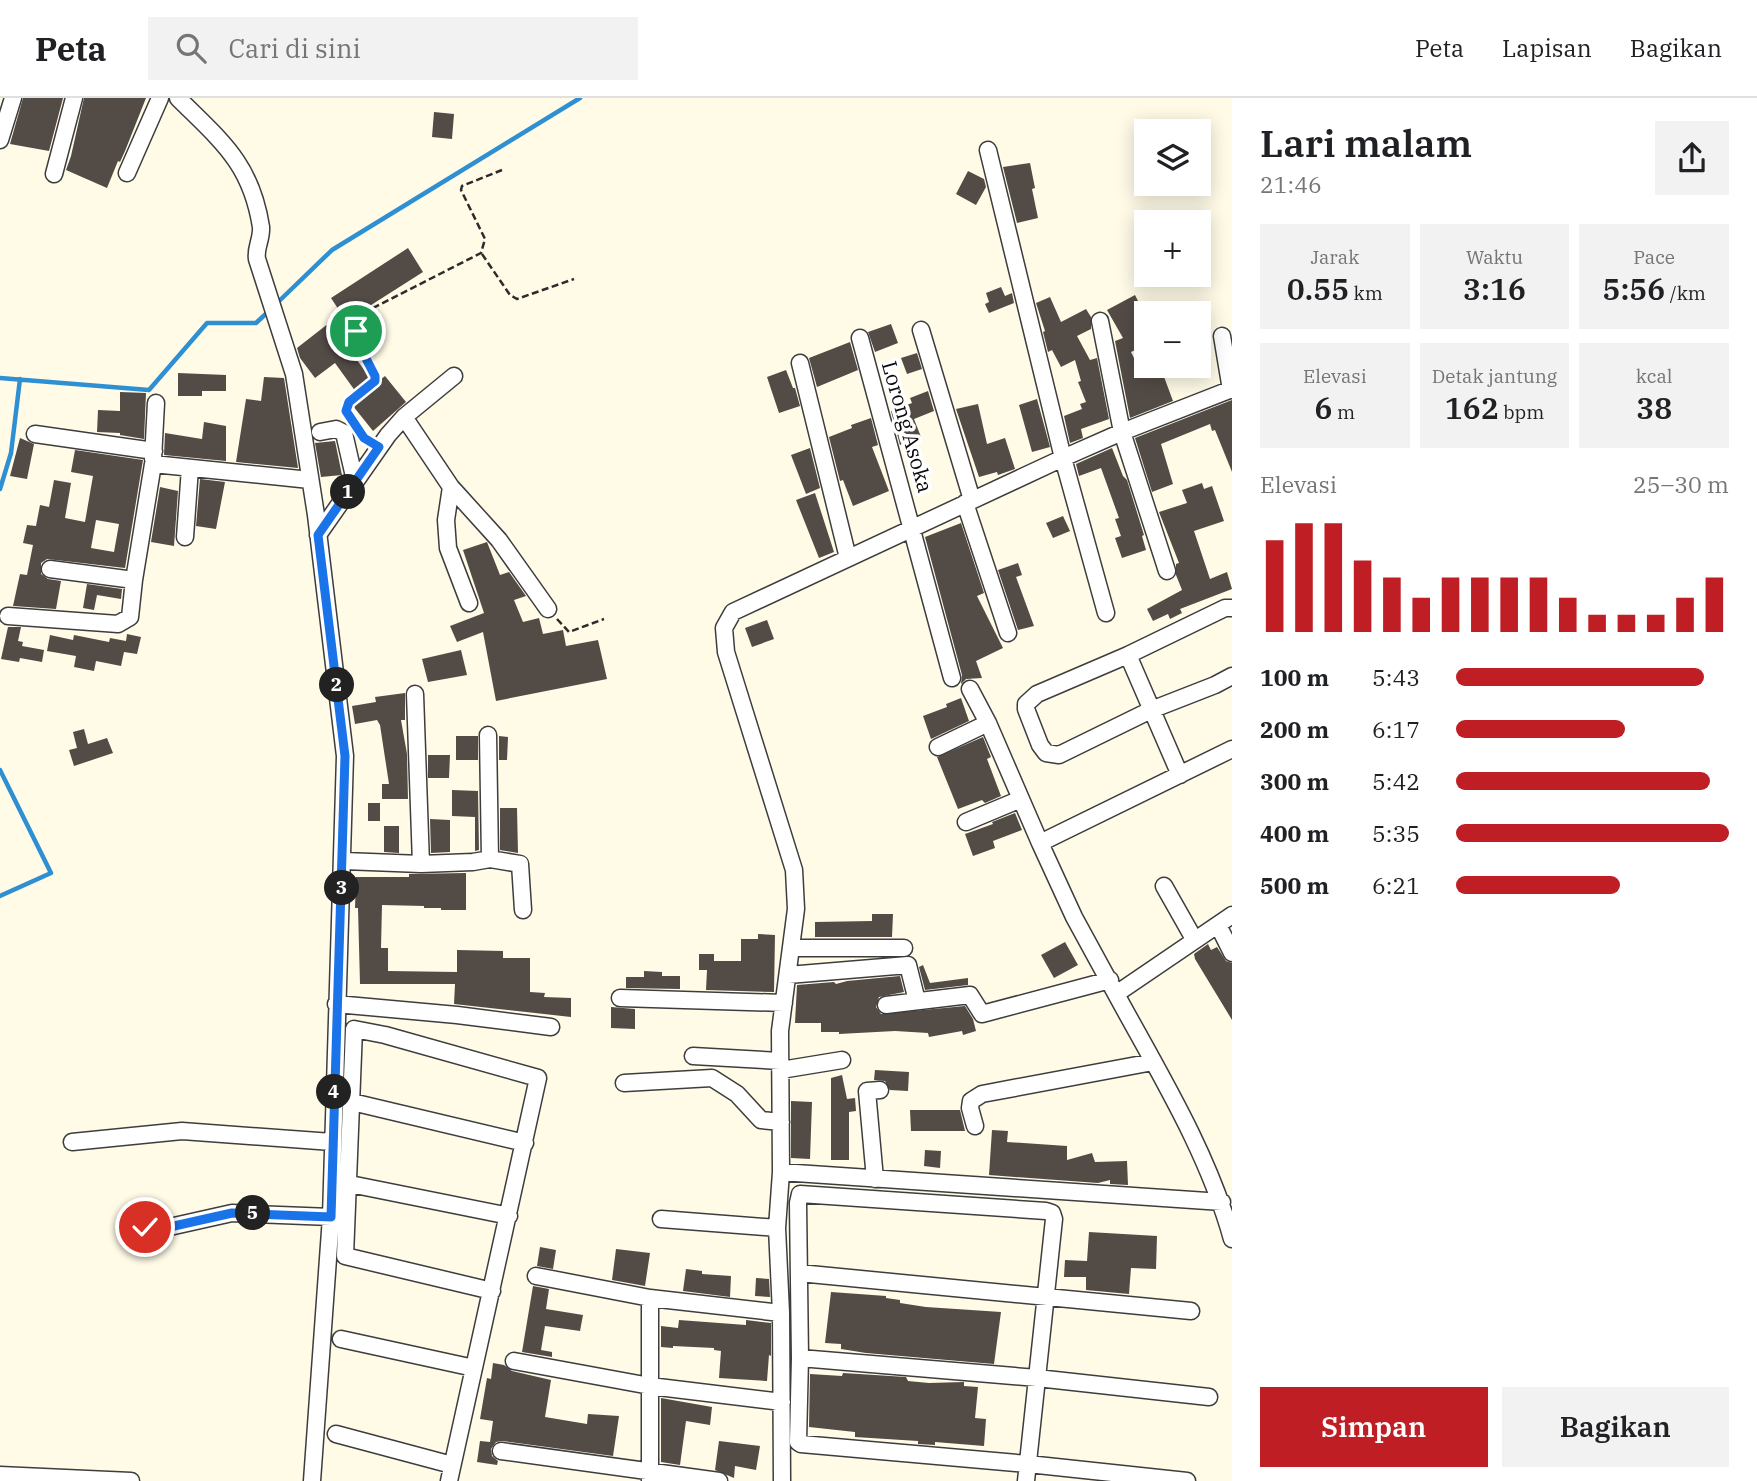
<!DOCTYPE html>
<html lang="id">
<head>
<meta charset="utf-8">
<style>
  :root { --surface:#fff; --page:#f2f2f2; --text:#202124; --muted:#757577; --line:#e0e0e0; --accent:#be1e24 }
  body { margin:0; font-family:"IBM Plex Serif",serif; background:var(--page); color:var(--text); height:100vh; display:flex; flex-direction:column; font-size:26px; white-space:nowrap }
  * { box-sizing:border-box; margin:0 }
  p { font-size:23px; color:var(--muted) }
  .icon { flex:none; width:38px; height:38px; fill:none; stroke:currentColor; stroke-width:2; stroke-linecap:round; stroke-linejoin:round }
  .map { position:relative; flex:1; overflow:hidden }
  .drawer { display:flex; flex-direction:column; background:var(--surface); width:525px }
  .drawer>* { flex:none }
  .tools { position:absolute; left:1134px; top:21px; display:grid; gap:14px }
  .tools a { display:grid; place-items:center; width:77px; height:77px; border-radius:0px; background:var(--surface); box-shadow:0 4px 18px #0003; font-size:35px }
  .pin { position:absolute; display:grid; place-items:center; width:60px; height:60px; color:#fff; margin:-30px; border:4px solid #fff; border-radius:50%; box-shadow:0 2px 7px #0007 }
  .km { position:absolute; width:35px; height:35px; margin:-18px; border-radius:50%; background:#222; color:#fff; font-size:19px; line-height:35px; text-align:center }
  .round { display:grid; place-items:center; flex:none; width:74px; height:74px; border-radius:0px; background:var(--page) }
  .summary { display:flex; align-items:center; justify-content:space-between; height:119px; padding:0 28px }
  h1 { font-size:38px; font-weight:600; line-height:52px }
  .metrics { display:grid; grid-template-columns:repeat(3,1fr); gap:10px; height:119px; padding:7px 28px }
  .metrics div { display:grid; align-content:center; border-radius:0px; background:var(--page); text-align:center }
  .metrics b { font-size:30px; font-weight:600 }
  .metrics small { font-size:19px; font-weight:400 }
  .metrics p { font-size:19px }
  .chart { height:196px; padding:14px 28px }
  .chart p { display:flex; justify-content:space-between }
  .chart svg { width:100%; height:126px; margin-top:7px; stroke:var(--accent); stroke-width:6 }
  .action { display:flex; gap:14px; margin-top:auto; padding:14px 28px }
  .action a { flex:1; height:80px; border-radius:0px; background:var(--accent); color:#fff; font-size:28px; font-weight:600; line-height:80px; text-align:center }
  .action a+a { background:var(--page); color:var(--text) }
  ul { padding:0 28px; list-style:none; font-size:23px }
  li { display:grid; grid-template-columns:112px 84px 1fr; align-items:center; height:52px }
  li i { height:18px; border-radius:9px; background:var(--accent) }
  header { display:flex; align-items:center; gap:42px; box-sizing:border-box; height:98px; padding:0 35px; background:var(--surface); border-bottom:2px solid var(--line) }
  header strong { font-size:33px }
  nav { display:flex; gap:38px; margin-inline-start:auto; font-size:24px }
  .search { width:490px; height:63px; background:var(--page); display:flex; align-items:center; gap:18px; box-sizing:border-box; padding:0 24px; border-radius:0px; color:var(--muted); font-size:26px }
  main { display:flex; flex:1; min-height:0 }
  .map>svg:first-child { display:block }
</style>
</head>
<body>
<header>
<strong>Peta</strong>
<div class="search"><svg class="icon" aria-label="search" viewBox="0 0 24 24"><circle cx="10" cy="10" r="6"/><path d="M15 15l6 6"/></svg>Cari di sini</div>
<nav><a>Peta</a><a>Lapisan</a><a>Bagikan</a></nav>
</header>
<main>
<div class="map">
<svg width="1232" height="1383" viewBox="0 0 1232 1383">
  <rect width="100%" height="100%" fill="#fffbe7"/>
  <g fill="none" stroke-linecap="round" stroke-linejoin="round">
    <path stroke="#2e8fd2" stroke-width="4.5" d="M276 206 332 152 580 0
      M0 280 149 292 207 225H256L270 212
      M0 391 11 355 20 281
      M0 672 51 775 0 798"/>
  </g>
  <path fill="#534b46" fill-rule="evenodd" d="M23 0H63L49 53 10 46Z
    M84 0H146L125 53 120 64 118 63 107 90 66 72 71 58Z
    M434 14 454 16 452 41 432 39Z
    M1030 65 1035 90 1032 91 1038 120 1017 125 1003 69Z
    M968 73 984 81 986 89 976 107 956 96Z
    M408 150 423 174 346 223 331 200Z
    M1001 189 1005 198 1012 195 1014 205 989 215 985 206 989 204 986 195Z
    M1135 197 1144 215 1142 216 1146 223 1138 227 1146 247 1131 254 1141 274 1160 268 1173 303 1130 320 1115 243 1123 240 1107 212Z
    M1050 199 1061 224 1086 211 1091 219V231L1077 238 1090 262 1097 260 1109 321 1081 331 1083 340 1070 345 1064 318 1082 311 1080 306 1086 304 1078 284 1081 283 1075 262 1061 269 1052 252 1048 254 1043 234 1045 233 1036 205Z
    M329 225 375 286 385 278 406 304 373 333 353 308 361 301 335 265 315 280 300 260 297 250Z
    M891 226 898 245 875 254 868 234Z
    M850 244 858 272 817 289 809 260Z
    M917 255 922 271 907 276 901 260Z
    M786 272 793 290H795L800 308 779 315 767 279Z
    M178 275 226 277V293H202V298H178Z
    M264 279 284 280 298 370 236 364 246 301 261 303Z
    M928 293 934 313 914 321 921 339 900 347 891 313 912 305 910 300Z
    M120 294 146 295 144 341 120 337V335L97 334 98 312 120 313Z
    M1037 301 1050 349 1032 354 1019 307Z
    M1232 302V374L1215 332 1212 333 1210 326 1161 346 1173 386 1152 394 1135 340Z
    M978 306 987 346 1005 340 1015 371 998 377 997 374 979 379 956 311Z
    M871 320 878 347 872 349 889 393 853 408 843 382 840 383 829 339 852 330 851 327Z
    M204 324 226 328V363L164 357 165 335 202 341Z
    M20 340 34 346 27 381 10 378Z
    M335 343 342 377 321 379 315 345Z
    M810 350 820 390 806 396 791 357Z
    M1112 350 1123 378 1127 382 1144 437 1142 438 1146 452 1122 460 1115 440 1121 438 1115 421 1119 420 1101 370 1079 378 1076 366Z
    M75 352 143 362 125 470 47 461 41 465V476L48 481 61 483 56 511 13 508 20 476 27 477 33 447 23 445 27 427 36 428 40 407 49 409 54 382 71 385 65 420 85 424 93 378 71 374ZM96 422 119 426 114 454 91 450Z
    M200 381 225 384 216 431 196 428Z
    M1202 385 1204 391 1212 388 1224 423 1194 433 1210 481 1227 474 1232 491 1180 511 1182 515 1170 521 1168 516 1153 523 1147 511 1182 492 1176 477V466L1179 465 1159 414 1187 405 1182 392Z
    M160 389 178 393 174 448 151 444Z
    M815 395 834 454 819 460 796 402Z
    M1063 418 1070 433 1053 440 1046 425Z
    M961 425 984 495 977 498 1003 550 976 563 982 580 966 581 961 586 962 577 925 439Z
    M487 444 500 477 509 474 526 498 514 502 523 524 539 520 543 536 563 532 566 548 598 542 607 581 496 603 483 534 457 544 450 528 484 515 463 452Z
    M1018 465 1022 477 1016 479 1034 528 1018 532 998 472Z
    M87 486 122 491 121 501 97 497 94 512 83 510Z
    M767 522 774 541 752 549 745 530Z
    M8 529H21L18 543 23 544 22 548 44 552 42 564 20 560 19 564 1 561Z
    M127 536 141 539 137 556 124 554 121 568 96 563 94 573 74 569 76 558 47 553 50 537 73 542 74 537 109 544 110 540 126 543Z
    M461 552 467 577 428 584 422 561Z
    M405 595V622H401L407 656 408 701H382V686H389L380 627 377 622 355 626 352 608 376 604 375 599Z
    M961 600 969 623 931 641 923 618 947 609 946 606Z
    M84 631 88 646 107 640 113 655 74 668 69 652 77 650 73 634Z
    M456 638H478V662H456Z
    M499 638 508 639 507 662H499Z
    M983 639 991 659 987 661 1001 698 985 705 982 702 958 711 937 659Z
    M428 657H450L449 680H428Z
    M452 692 478 693 479 752 475 753V719L452 718Z
    M368 705H380V723H368Z
    M500 710H517L518 755 500 752Z
    M1015 715 1022 732 993 743 995 750 973 758 965 736 993 726 992 724Z
    M430 721 450 722V754L431 755Z
    M384 728H399V755L384 754Z
    M466 775V812H441V810H424V808L382 807 381 850H388V873L457 874V852L503 853V860H530V894L545 895 544 899 571 900V919L454 906 455 886H360L358 810H355L356 779H409V776Z
    M872 816H893L892 839H815V824L872 823Z
    M758 836 775 837 774 894 706 892 707 872H699V856H714V863H741V841H758Z
    M1065 844 1078 867 1054 880 1041 857Z
    M1208 846 1211 852 1217 849 1226 863 1232 865V922L1195 861 1194 856Z
    M923 867 930 885 968 880V887L925 892 919 869Z
    M644 873 662 874V878H680V891L626 890V879H644Z
    M900 878 904 894 879 899 876 909 881 916 965 908 973 921 976 933 963 937 962 933 929 939 928 935 895 933 839 936V934H821V925H795L797 887 834 884 836 886 847 883Z
    M611 909 635 911V931L611 930Z
    M875 972 909 974 908 993 890 992 885 983 874 982Z
    M842 977 847 1001 855 1000 856 1013 849 1014V1062H831V980Z
    M791 1003 812 1004 810 1061 791 1060Z
    M910 1012H960L965 1033H911Z
    M992 1032 1008 1033 1007 1044 1067 1048V1062L1092 1055 1095 1064 1127 1063 1128 1087 1110 1086V1082L1098 1085 989 1077Z
    M925 1052 941 1053 940 1070 924 1068Z
    M1089 1134 1157 1138 1156 1171 1131 1170 1129 1196 1086 1192V1179H1064L1065 1162 1087 1163Z
    M540 1149 556 1152 553 1171 537 1168Z
    M616 1151 650 1155 645 1188 612 1182Z
    M686 1171 702 1173V1176L731 1178 730 1199 683 1193Z
    M756 1180 769 1181 770 1199 755 1198Z
    M533 1188 549 1191 546 1211 583 1217 580 1233 545 1228 541 1252 552 1254V1259L522 1254Z
    M831 1194 886 1198V1200L900 1202V1205L926 1209 1001 1214 994 1266 866 1255 841 1251V1246L825 1245Z
    M679 1222 746 1227V1222L771 1225V1258L769 1257 767 1283 719 1280 721 1253 714 1252V1250L673 1248V1250L661 1249V1228L678 1230Z
    M493 1265 504 1267 512 1273 551 1282 545 1319 587 1326 588 1316 619 1318 613 1358 502 1343 496 1344 491 1351 492 1358 498 1363 497 1367 477 1364 480 1343 490 1344 493 1323 480 1321 487 1280 491 1281Z
    M843 1275 906 1279 908 1283 929 1285 964 1284V1288L978 1289 975 1320 986 1321 984 1348 935 1344V1347L918 1346V1343L855 1339V1334L809 1329 810 1276 842 1278Z
    M661 1300 712 1309 710 1327 686 1323 680 1367 661 1364Z
    M719 1343 760 1348 756 1372 735 1368 734 1380 715 1372Z"/>
  <g fill="none" stroke-linecap="round" stroke-linejoin="round">
    <defs>
      <path id="minor" d="M178 0C221 43 251 65 261 129 262 141 255 150 257 161L294 276 316 417 345 658 331 1119 312 1383
        M0 42 13 0
        M988 52 1063 360 1106 515
        M127 75 160 0
        M54 76 74 0
        M1100 223 1122 334 1167 473
        M921 232 972 402
        M1222 238 1231 292
        M860 240 952 580
        M800 265 848 460
        M404 319 451 389 499 442 548 511
        M320 334 336 331 344 335 355 383
        M35 336 154 353
        M153 361 156 305
        M451 389 446 422 448 450 469 505
        M965 405 1008 535
        M318 437 388 337 404 319 454 278
        M185 439 190 370
        M50 471 134 482 153 366 310 382
        M1232 510H1225L1128 557 1037 596 1026 606V611L1040 647 1046 655 1059 657 1151 612 1215 587 1232 578
        M8 518 118 526 130 519 134 482
        M1128 557 1180 677
        M970 591 988 625 1040 745
        M415 596 421 766
        M938 649 988 625
        M966 724 1021 701
        M490 761 520 766 523 812
        M344 763 421 766 473 764 490 761 488 637
        M1164 788 1194 841
        M1232 817 1116 896C1159 975 1208 1054 1232 1141
        M1218 827 1232 855
        M792 850H904
        M788 877 908 867 917 903
        M1116 896 1074 819 1040 745 1232 651
        M620 900 784 905
        M336 906 457 917 551 929
        M886 907 970 897 982 916 1110 882
        M693 958 780 963
        M781 972 842 962
        M624 985 712 980 737 996 761 1022 781 1024
        M352 1004 525 1045
        M975 1028 970 1010 971 1003 982 996 1153 964
        M72 1044 182 1033 332 1044
        M781 1074 1222 1104
        M875 1081 867 993 880 992
        M350 1086 509 1118
        M661 1121 777 1130
        M145 1129 174 1128 232 1115 331 1119
        M799 1175 1191 1213
        M536 1178 650 1200 781 1215
        M650 1200V1383
        M341 1241 474 1270
        M800 1260 798 1105 800 1096 1046 1113 1052 1115 1054 1121 1026 1383
        M514 1263 650 1288 782 1304
        M336 1336 452 1367
        M501 1353 719 1383
        M0 1377 131 1383
        M449 1383 538 980 385 937 354 931 345 1158 492 1193
        M782 1383 781 1215 777 1130 781 1074 780 933 796 811 794 772 726 554 724 530 733 514 1063 360 1122 334 1232 291
        M1187 1383 1028 1366 801 1346 798 1344 800 1260 1037 1280 1209 1299"/>
    </defs>
    <use href="#minor" stroke="#3d3d3d" stroke-width="19"/>
    <path stroke="#2c2c2c" stroke-width="2.5" stroke-dasharray="7 3.5" stroke-linecap="butt" d="M482 156 510 197 517 201 574 181
      M352 323 346 313V309L375 283V278C361 251 346 238 371 211L481 155 485 141 461 92 462 88 502 72
      M358 331 368 342
      M557 521 569 534 604 521"/>
    <use href="#minor" stroke="#fff" stroke-width="16"/>
  </g>
  <g fill="none" stroke-linecap="round" stroke-linejoin="round">
    <defs>
      <path id="route" d="M145 1129 174 1128 232 1115 331 1119 345 658 318 437 379 349 364 340 346 313 349 304 375 283V278L357 243 356 233"/>
    </defs>
    <use href="#route" stroke="#fff" stroke-width="14"/>
    <use href="#route" stroke="#1a73e8" stroke-width="9"/>
  </g>
  <g text-anchor="middle" stroke-width="7" stroke-linejoin="round" paint-order="stroke">
    <g font-size="21" fill="#0a0a0a" stroke="#fff">
      <text transform="translate(907 329) rotate(74)" y="7">Lorong Asoka</text>
    </g>
  </g>
</svg>
<div class="tools">
<a><svg class="icon" aria-label="layers" viewBox="0 0 24 24"><path d="M12 4l9 5-9 5-9-5zM3 14l9 5 9-5"/></svg></a>
<a>+</a>
<a>−</a>
</div>
<div class="pin" style="left:356px;top:233px;background:#1e9e55"><svg class="icon" aria-label="arrive" viewBox="0 0 24 24"><path d="M6 21V4h12l-3 4 3 4H6"/></svg></div>
<div class="pin" style="left:145px;top:1129px;background:#d93025"><svg class="icon" aria-label="check" viewBox="0 0 24 24"><path d="M5 12l5 5 9-10"/></svg></div>
<b class="km" style="left:348px;top:394px">1</b>
<b class="km" style="left:337px;top:587px">2</b>
<b class="km" style="left:342px;top:790px">3</b>
<b class="km" style="left:334px;top:994px">4</b>
<b class="km" style="left:253px;top:1115px">5</b>
</div>
<section class="drawer">
<div class="summary"><div><h1>Lari malam</h1><p>21:46</p></div><a class="round"><svg class="icon" aria-label="share" viewBox="0 0 24 24"><path d="M12 15V3M7 8l5-5 5 5M5 13v7h14v-7"/></svg></a></div>
<div class="metrics">
<div><p>Jarak</p><b>0.55<small> km</small></b></div>
<div><p>Waktu</p><b>3:16</b></div>
<div><p>Pace</p><b>5:56<small> /km</small></b></div>
</div>
<div class="metrics">
<div><p>Elevasi</p><b>6<small> m</small></b></div>
<div><p>Detak jantung</p><b>162<small> bpm</small></b></div>
<div><p>kcal</p><b>38</b></div>
</div>
<div class="chart"><p><span>Elevasi</span>25–30 m</p>
<svg viewBox="0 0 160 44" preserveAspectRatio="none"><path d="M5 44V12M15 44V6M25 44V6M35 44V19M45 44V25M55 44V32M65 44V25M75 44V25M85 44V25M95 44V25M105 44V32M115 44V38M125 44V38M135 44V38M145 44V32M155 44V25"/></svg>
</div>
<ul>
<li><b>100 m</b>5:43<i style="width:91%"></i></li>
<li><b>200 m</b>6:17<i style="width:62%"></i></li>
<li><b>300 m</b>5:42<i style="width:93%"></i></li>
<li><b>400 m</b>5:35<i style="width:100%"></i></li>
<li><b>500 m</b>6:21<i style="width:60%"></i></li>
</ul>
<div class="action"><a>Simpan</a><a>Bagikan</a></div>
</section>
</main>
</body>
</html>
